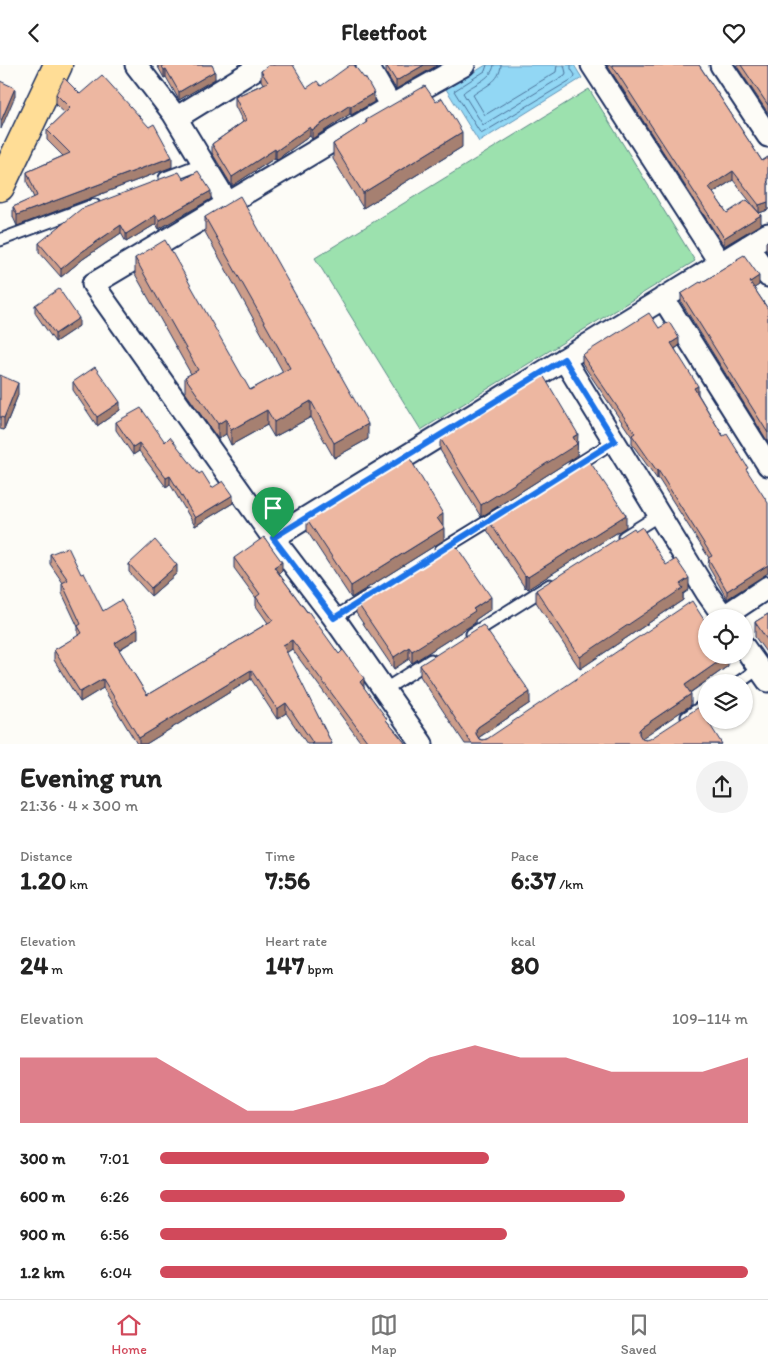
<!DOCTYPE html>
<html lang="en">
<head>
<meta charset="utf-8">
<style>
  :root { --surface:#fff; --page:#f2f2f2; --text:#222; --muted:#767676; --line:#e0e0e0; --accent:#d1495b }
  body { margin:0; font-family:Itim,sans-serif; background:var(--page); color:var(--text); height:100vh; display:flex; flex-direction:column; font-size:19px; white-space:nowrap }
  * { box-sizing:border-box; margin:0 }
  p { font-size:16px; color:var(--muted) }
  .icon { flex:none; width:28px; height:28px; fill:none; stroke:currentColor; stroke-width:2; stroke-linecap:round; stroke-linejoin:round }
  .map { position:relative; height:679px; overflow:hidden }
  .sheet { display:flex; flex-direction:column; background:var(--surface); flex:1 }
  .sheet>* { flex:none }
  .fabs { position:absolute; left:698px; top:544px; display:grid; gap:10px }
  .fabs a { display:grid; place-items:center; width:55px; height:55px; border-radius:50%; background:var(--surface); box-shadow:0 1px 4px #0004; font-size:25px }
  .pin { position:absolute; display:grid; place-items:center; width:42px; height:42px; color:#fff; margin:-51px -21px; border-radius:50% 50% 50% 0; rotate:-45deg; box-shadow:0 0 5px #0007 }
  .pin .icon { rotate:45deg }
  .round { display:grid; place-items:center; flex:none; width:52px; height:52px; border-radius:26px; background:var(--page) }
  .overview { display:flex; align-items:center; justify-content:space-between; height:85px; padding:0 20px }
  h1 { font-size:28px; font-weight:700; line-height:38px }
  .stats { display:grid; grid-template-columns:repeat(3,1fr); gap:8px; height:85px; padding:5px 20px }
  .stats div { display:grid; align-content:center }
  .stats b { font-size:25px; font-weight:700 }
  .stats small { font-size:14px; font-weight:400 }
  .stats p { font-size:14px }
  .chart { height:140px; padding:10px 20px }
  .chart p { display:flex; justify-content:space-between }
  .chart svg { width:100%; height:90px; margin-top:5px; fill:var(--accent); opacity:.7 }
  ul { padding:0 20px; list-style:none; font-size:16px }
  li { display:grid; grid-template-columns:80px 60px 1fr; align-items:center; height:38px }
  li i { height:12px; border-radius:6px; background:var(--accent) }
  header { display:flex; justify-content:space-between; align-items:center; height:65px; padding:0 20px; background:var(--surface); font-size:22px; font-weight:700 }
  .tab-bar { display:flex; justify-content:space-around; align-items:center; height:70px; border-top:1px solid var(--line); background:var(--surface); font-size:14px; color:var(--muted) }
  .tab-bar a { display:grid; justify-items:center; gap:2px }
  .tab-bar .current { color:var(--accent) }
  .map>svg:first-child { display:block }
</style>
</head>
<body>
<header><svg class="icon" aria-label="back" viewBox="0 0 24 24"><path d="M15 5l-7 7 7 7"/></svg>Fleetfoot<svg class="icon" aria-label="heart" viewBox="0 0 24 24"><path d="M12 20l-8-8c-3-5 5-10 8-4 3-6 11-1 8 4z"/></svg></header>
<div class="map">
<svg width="768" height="679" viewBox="0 0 768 679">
  <rect width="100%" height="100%" fill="#fdfcf7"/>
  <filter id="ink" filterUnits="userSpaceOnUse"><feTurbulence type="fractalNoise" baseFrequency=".02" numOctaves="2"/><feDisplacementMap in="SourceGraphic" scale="10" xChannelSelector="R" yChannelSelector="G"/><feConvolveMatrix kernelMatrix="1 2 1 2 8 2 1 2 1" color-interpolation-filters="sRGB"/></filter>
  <g filter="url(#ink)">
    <path fill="#9ce1ae" stroke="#5c8886" d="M589 24 695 196 421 365 315 193Z"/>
    <path fill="#92d7f4" stroke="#6294b8" d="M486 0H574L582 13 479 77 446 24Z"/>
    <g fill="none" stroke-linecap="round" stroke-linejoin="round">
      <path stroke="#4b729a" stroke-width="1" d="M487 0 485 6 454 26 481 69 574 13 575 10 571 4V0
        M494 0C492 15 472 19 463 28L483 60 565 10 566 8 564 0
        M501 0C500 17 485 21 473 30L485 50 556 7 557 0"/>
      <defs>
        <path id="service" d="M165 113 204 98
          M0 175 94 140
          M575 401 615 376
          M624 472 659 450
          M441 485 500 449
          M334 553 369 531
          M472 569 550 520
          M738 618 758 604
          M384 625 431 595
          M687 652 706 639"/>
        <path id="minor" d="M136 0 173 48 228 139
          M367 0 391 41
          M592 0 720 198
          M721 0 768 71
          M176 53 262 0
          M748 181 768 211
          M663 233 768 400
          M564 294 707 528 724 552
          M273 473 768 169
          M723 552 768 522
          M744 582 768 616
          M422 679 334 553 273 473 93 219 391 41 464 0"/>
        <path id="trunk" d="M0 122 58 0"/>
      </defs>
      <use href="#service" stroke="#1b2f5e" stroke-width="15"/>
      <use href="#minor" stroke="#1b2f5e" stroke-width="25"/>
      <use href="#trunk" stroke="#1b2f5e" stroke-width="31"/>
      <use href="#service" stroke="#fdfcf7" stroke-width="11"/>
      <use href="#minor" stroke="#fdfcf7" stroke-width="21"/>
      <use href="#trunk" stroke="#ffdd96" stroke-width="28"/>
    </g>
    <path fill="#cc9d8a" stroke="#1b2f5e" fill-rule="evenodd" d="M157 0H212L215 14 179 35 166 12 164 13Z
      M386 0H438L396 24 386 8Z
      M607 0H699L762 96 768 92V145L759 148 761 159 724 181ZM733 115 759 148H727L713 128Z
      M736 0H768V48Z
      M261 6 307 23 321 21 374 37 351 50 350 49 312 74 310 71 276 95 275 93 232 121 212 88V79L243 57 235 41V32L263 19 261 15Z
      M56 29H80L172 102 17 161 13 152V142L34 133 27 117V107L63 91 47 75V65L65 48 56 40Z
      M366 55 462 82 363 143 333 94V79L366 58Z
      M184 115 211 134 159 164 156 159 126 177 121 168 83 194 61 212 39 187V178Z
      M205 152 368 374 334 393 311 352 274 372 267 360 231 380 226 369 218 374 185 327V312L191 309 135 209V193L250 325 283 307 205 167Z
      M768 175V188L766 185V177Z
      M737 194 759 220 754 223 768 244V377L681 237V229L701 218 737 196Z
      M35 240 79 261 55 277 35 248Z
      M659 263 679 281 675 284 698 329 723 371 748 407 727 534 708 501 709 493 658 413 657 414 632 379V372L582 298V290Z
      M0 310 18 330 4 365 0 364Z
      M73 317 120 345 97 361 73 325Z
      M116 357 165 377 199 409 212 423 233 438 195 461 170 419 166 422 139 386 133 390 116 365Z
      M440 373 578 381 577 382V391L481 452 440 385Z
      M487 453 626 462 528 524 526 522 525 523 487 465Z
      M307 454 443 461 444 475 351 533 307 466Z
      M50 489 81 509 103 546 138 573 119 585 147 630 268 558 256 541V533L234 503V493L282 506 279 509 364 623 387 656 406 679H362L292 584 286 588 332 679H307L286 648 277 654 251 614 146 679H137L103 623 80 637 54 595V585L78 571V562L62 528V518H63L50 499Z
      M129 499 177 508 151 531 129 507Z
      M666 500 689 525 683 529V535L580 604 536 537V525Z
      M356 536 491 544 475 555V558L412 598 409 594 394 604 356 548Z
      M768 549V590L755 572V557Z
      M420 600 530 638 478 673 479 674 483 675 728 601 690 628 691 640 641 673 642 674 646 675 722 679H465L420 611Z"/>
    <path fill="#a68071" stroke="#1b2f5e" d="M424 0H438L396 24V16Z
      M166 4V12L164 13V5Z
      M215 6V14L179 35V27Z
      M15 23V31L1 64V56Z
      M374 28V37L351 50V41Z
      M350 40V49L312 74V65Z
      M310 62V71L276 95V86Z
      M462 67V82L363 143V128Z
      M275 84V93L232 121V112Z
      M172 92V102L17 161V150Z
      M733 106V115L709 130V122Z
      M211 126V134L159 164V155Z
      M768 137V145L759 148V140Z
      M156 150V159L126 177V169Z
      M761 150V159L724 181V173Z
      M121 160V168L83 194 61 212V204L83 186Z
      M759 211V220L750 226V217Z
      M79 253V261L55 277V269Z
      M679 273V281L671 286V278Z
      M18 318V330L4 365V353Z
      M698 321V329L694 332V323Z
      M311 336V352L274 372V357Z
      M120 337V345L97 361V352Z
      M267 345V360L231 380V365Z
      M226 354V369L218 374V359Z
      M368 359V374L334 393V378Z
      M578 369 577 391 481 452V440Z
      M139 378V386L133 390V382Z
      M658 405V413L657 414V406Z
      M170 411V419L166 422V413Z
      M233 430V438L195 461V453Z
      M443 449V461L437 465V453Z
      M626 450V462L528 524V512Z
      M444 463V475L351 533V521Z
      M282 497V506L274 512V502Z
      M177 500V508L151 531V523Z
      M768 500V508L727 534V526Z
      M526 510V522L525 523V511Z
      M689 513V525L683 529V535L580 604V592L680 519Z
      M491 532V544L475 555V558L412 598V586Z
      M138 564V573L115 587V578Z
      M292 575V584L283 590V580Z
      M409 582V594L394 604V592Z
      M728 590V601L685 631V620Z
      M251 605V614L146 679H139V673Z
      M364 613V623L360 617Z
      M103 614V623L80 637V627Z
      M530 627V638L478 673 476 669V665L478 662Z
      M691 629V640L642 673 639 676V665L642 662Z
      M286 638V648L277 654V644Z"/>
    <path fill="#edb7a1" stroke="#1b2f5e" d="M161 0H212L215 6 179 27 166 4 164 5Z
      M269 0H293L307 23 317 16 321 21 350 0H354L364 13 365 12 374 28 351 41 350 40 312 65 310 62 276 86 275 84 232 112 212 79 246 55 235 32 268 17 261 6Z
      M386 0H424L396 16Z
      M612 0H699L762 96 768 92V116L767 117 768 118V137L759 140 733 106 709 122 727 148 747 135 761 150 724 173Z
      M741 0H768V40Z
      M102 10 149 62 154 59 172 92 17 150 13 142 37 131 27 107 70 88 47 65 70 43 56 29 64 13 80 29Z
      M0 16 15 23 1 56 0 55Z
      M425 21 436 37 442 33 462 67 363 128 333 79 367 57 366 55Z
      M198 106 211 126 159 155 156 150 126 169 121 160 83 186 61 204 39 178 81 144 179 107 184 115Z
      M240 131 368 359 334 378 311 336 274 357 267 345 231 365 226 354 218 359 185 312 198 305 135 193 165 175 250 325 290 303 205 152Z
      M744 190 759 211 750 217 768 244V368L681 229 700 217 701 218 738 195 737 194Z
      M59 224 79 253 55 269 35 240Z
      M649 248 659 263 669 257 679 273 671 278 698 321 694 323 723 371 727 369 748 403 746 404 768 438V500L727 526 708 493 712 491 658 405 657 406 632 370 635 368 582 290Z
      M95 302 120 337 97 352 73 317Z
      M0 310 18 318 4 353 0 352Z
      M543 310 578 369 573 372 577 379 481 440 440 373Z
      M141 343 165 377 170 372 199 409 202 407 212 423 223 416 233 430 195 453 170 411 166 413 139 378 133 382 116 357Z
      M586 391 626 450 528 512 526 510 525 511 487 453Z
      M409 392 443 449 437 453 444 463 351 521 307 454Z
      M642 462 666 500 676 494 689 513 680 519 683 523 580 592 536 525 634 463 636 466Z
      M264 472 282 497 274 502 307 547 308 546 339 589 343 585 364 613 360 617 387 654 386 655 406 679H366L365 678 367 676 292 575 283 580 332 679H311L313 678 286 638 277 644 251 605 139 673 103 614 80 627 54 585 82 568 78 561 81 559 62 518 68 515 50 489 68 482 81 509 84 508 103 546 121 535 138 564 115 578 147 630 273 555 256 532 260 529 234 493Z
      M155 475 177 500 151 523 129 499Z
      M452 475 491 532 473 544 475 546 412 586 409 582 394 592 356 536Z
      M692 536 706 558V590H728L685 620 691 629 642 662 639 665V669L642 674 646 675 650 674 699 642 706 654V655H707L722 679H472L420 600 483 560 530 627 478 662 476 665V669L479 674 483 675 487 674Z
      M768 549V576L755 557Z"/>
  </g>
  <g fill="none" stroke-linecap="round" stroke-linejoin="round" filter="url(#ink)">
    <defs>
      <path id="route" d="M564 294 615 376 334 553 273 473Z"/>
    </defs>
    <use href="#route" stroke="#fff" stroke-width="10"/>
    <use href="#route" stroke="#1a73e8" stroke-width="6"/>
  </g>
</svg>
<div class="fabs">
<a><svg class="icon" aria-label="locate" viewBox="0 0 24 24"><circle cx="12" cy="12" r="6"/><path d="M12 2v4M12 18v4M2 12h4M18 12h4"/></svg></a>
<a><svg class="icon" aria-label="layers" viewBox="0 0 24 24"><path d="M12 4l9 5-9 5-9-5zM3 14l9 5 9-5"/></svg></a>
</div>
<div class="pin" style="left:273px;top:473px;background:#1e9e55"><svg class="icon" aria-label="arrive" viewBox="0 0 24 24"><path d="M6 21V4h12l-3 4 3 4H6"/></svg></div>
</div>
<section class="sheet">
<div class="overview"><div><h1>Evening run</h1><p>21:36 · 4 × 300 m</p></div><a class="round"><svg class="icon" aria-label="share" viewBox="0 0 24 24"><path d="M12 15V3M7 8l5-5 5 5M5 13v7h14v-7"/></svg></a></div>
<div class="stats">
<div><p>Distance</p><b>1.20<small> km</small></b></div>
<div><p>Time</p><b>7:56</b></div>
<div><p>Pace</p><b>6:37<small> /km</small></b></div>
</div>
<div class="stats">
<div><p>Elevation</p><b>24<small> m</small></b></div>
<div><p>Heart rate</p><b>147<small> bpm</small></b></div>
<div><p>kcal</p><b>80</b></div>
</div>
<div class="chart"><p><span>Elevation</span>109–114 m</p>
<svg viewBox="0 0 160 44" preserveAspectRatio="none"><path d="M0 44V12L10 12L20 12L30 12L40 25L50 38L60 38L70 32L80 25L90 12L100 6L110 12L120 12L130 19L140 19L150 19L160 12V44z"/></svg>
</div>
<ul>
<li><b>300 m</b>7:01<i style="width:56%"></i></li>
<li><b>600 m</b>6:26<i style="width:79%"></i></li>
<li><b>900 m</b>6:56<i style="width:59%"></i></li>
<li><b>1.2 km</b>6:04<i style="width:100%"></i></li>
</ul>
</section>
<nav class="tab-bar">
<a class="current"><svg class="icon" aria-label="home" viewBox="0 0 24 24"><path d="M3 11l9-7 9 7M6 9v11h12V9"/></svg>Home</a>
<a><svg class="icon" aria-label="map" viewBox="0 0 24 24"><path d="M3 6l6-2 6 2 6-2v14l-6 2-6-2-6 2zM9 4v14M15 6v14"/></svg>Map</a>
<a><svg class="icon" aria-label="saved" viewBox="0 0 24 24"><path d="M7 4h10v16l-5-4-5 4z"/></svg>Saved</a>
</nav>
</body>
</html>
